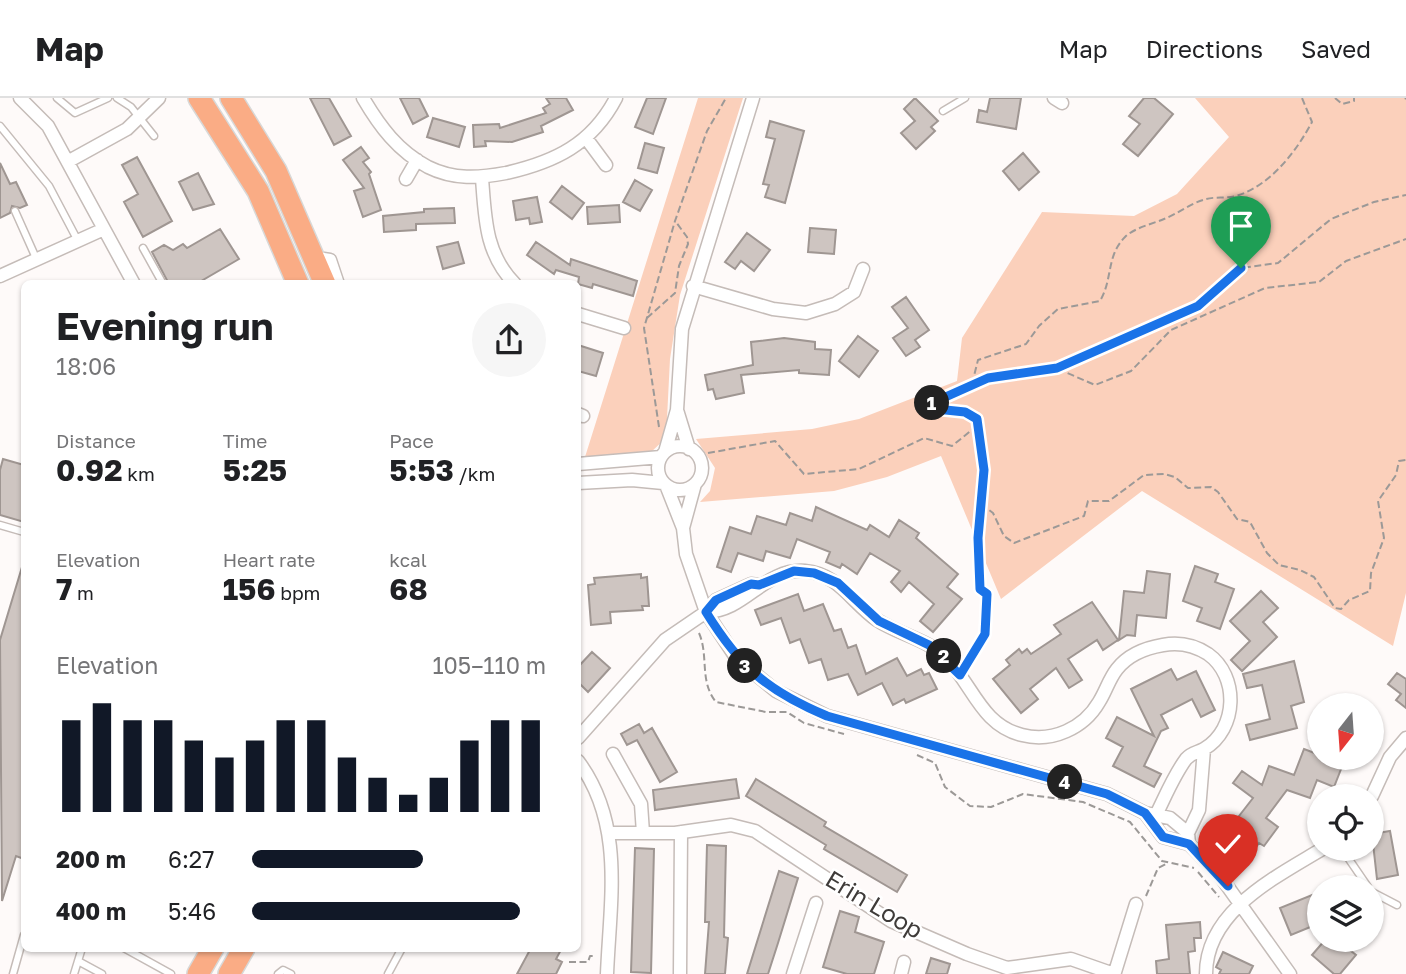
<!DOCTYPE html>
<html lang="en">
<head>
<meta charset="utf-8">
<style>
  :root { --surface:#fff; --page:#f6f6f6; --text:#202124; --muted:#757577; --line:#e0e0e0; --accent:#111827 }
  body { margin:0; font-family:"Golos Text",sans-serif; background:var(--page); color:var(--text); height:100vh; display:flex; flex-direction:column; font-size:26px; white-space:nowrap }
  * { box-sizing:border-box; margin:0 }
  p { font-size:23px; color:var(--muted) }
  .icon { flex:none; width:38px; height:38px; fill:none; stroke:currentColor; stroke-width:2; stroke-linecap:round; stroke-linejoin:round }
  .map { position:relative; flex:1; overflow:hidden }
  .sheet { position:absolute; left:21px; top:182px; width:560px; height:672px; display:flex; flex-direction:column; background:var(--surface); border-radius:10px; box-shadow:0 2px 5px #0004 }
  .sheet>* { flex:none }
  .needle { width:46px; rotate:197deg }
  .tools { position:absolute; left:1307px; top:595px; display:grid; gap:14px }
  .tools a { display:grid; place-items:center; width:77px; height:77px; border-radius:50%; background:var(--surface); box-shadow:0 2px 5px #0004; font-size:35px }
  .pin { position:absolute; display:grid; place-items:center; width:60px; height:60px; color:#fff; margin:-72px -30px; border-radius:50% 50% 50% 0; rotate:-45deg; box-shadow:0 0 7px #0007 }
  .pin .icon { rotate:45deg }
  .km { position:absolute; width:35px; height:35px; margin:-18px; border-radius:50%; background:#222; color:#fff; font-size:19px; line-height:35px; text-align:center }
  .round { display:grid; place-items:center; flex:none; width:74px; height:74px; border-radius:37px; background:var(--page) }
  .head { display:flex; align-items:center; justify-content:space-between; height:119px; padding:0 35px }
  h1 { font-size:38px; font-weight:700; line-height:52px }
  .figures { display:grid; grid-template-columns:repeat(3,1fr); gap:10px; height:119px; padding:7px 35px }
  .figures div { display:grid; align-content:center }
  .figures b { font-size:30px; font-weight:700 }
  .figures small { font-size:19px; font-weight:400 }
  .figures p { font-size:19px }
  .chart { height:196px; padding:14px 35px }
  .chart p { display:flex; justify-content:space-between }
  .chart svg { width:100%; height:126px; margin-top:7px; stroke:var(--accent); stroke-width:6 }
  ul { padding:0 35px; list-style:none; font-size:23px }
  li { display:grid; grid-template-columns:112px 84px 1fr; align-items:center; height:52px }
  li i { height:18px; border-radius:9px; background:var(--accent) }
  header { display:flex; align-items:center; gap:42px; box-sizing:border-box; height:98px; padding:0 35px; background:var(--surface); border-bottom:2px solid var(--line) }
  header strong { font-size:33px }
  nav { display:flex; gap:38px; margin-inline-start:auto; font-size:24px }
  .map>svg:first-child { display:block }
</style>
</head>
<body>
<header>
<strong>Map</strong>
<nav><a>Map</a><a>Directions</a><a>Saved</a></nav>
</header>
<div class="map">
<svg width="1406" height="876" viewBox="0 0 1406 876">
  <rect width="100%" height="100%" fill="#fefaf9"/>
  <path fill="#fbd0bb" d="M698 0H743L680 197 670 261 666 340 650 355 585 359Z
    M1195 0H1406V495L1393 548 1142 393 1001 501 941 358 887 379 834 393 700 404 710 393 715 370 696 341 812 331 859 321 957 283 962 240 1042 114 1134 118 1177 96 1229 39Z"/>
  <path fill="#cec5c1" stroke="#9f9692" stroke-width="2" d="M310 0H329L351 38 334 47Z
    M400 0H419L428 18 413 26Z
    M546 0H566L573 12 541 28 543 34 512 44 485 43 486 48 474 49 473 27 499 26 500 30 546 15 543 10 550 6Z
    M647 0H666L653 36 635 29Z
    M915 0 938 23 931 29 935 33 916 51 901 35 915 23 904 11Z
    M990 0H1021L1016 31 977 24 979 12 987 14Z
    M1144 0H1154L1173 16 1138 58 1123 46 1140 26 1129 18Z
    M433 20 465 29 459 49 427 39Z
    M770 23 804 33 785 105 765 99 769 87 763 86 775 41 766 39Z
    M645 45 664 50 657 75 638 70Z
    M361 49 369 60 363 64 371 74 369 76 381 112 363 119 354 93 364 90 343 62Z
    M1023 55 1039 74 1019 92 1003 73Z
    M137 59 172 123 143 139 124 104 138 96 122 67Z
    M0 65 10 86 16 84 27 107 20 110 12 108 10 115 0 120Z
    M198 75 214 106 193 112 179 84Z
    M635 82 652 92 640 113 623 104Z
    M562 88 584 105 572 121 550 104Z
    M537 99 542 124 530 126 529 120 516 122 513 103Z
    M619 107 620 124 588 126 587 109Z
    M454 110 455 125 416 126V132L384 134 383 118 424 114V111Z
    M810 130 836 132 834 156 808 154Z
    M220 131 239 161 196 186H169L152 154 164 147 173 152 183 146 187 150Z
    M747 135 770 152 754 173 741 163 735 171 725 164Z
    M458 144 464 165 443 171 437 149Z
    M536 144 570 167 571 161 637 183 633 198 593 186 592 190 578 186 579 179 556 172 554 176 527 157Z
    M906 199 929 232 915 242 920 249 906 258 893 240 908 230 892 209Z
    M858 238 878 253 859 279 839 263Z
    M784 240 815 244V251L831 252 829 277 799 275V272L741 277 744 295 716 301 713 291 708 292 705 277 753 267 751 244Z
    M578 247 603 255 596 278 578 273Z
    M3 361 24 367V424L0 417V372Z
    M816 409 867 432 870 427 889 439 899 422 919 435 916 440 958 476 947 489 962 501 933 534 920 523 934 506 909 484 901 494 891 484 900 473 870 455 857 476 842 466 840 470 826 464 830 454 797 441 790 460 766 453 763 463 738 455 731 474 717 469 730 429 751 436 757 418 786 427 790 415 812 423Z
    M1195 468 1218 476 1215 484 1234 491 1220 531 1197 523 1202 510 1183 503Z
    M22 469 24 761 16 758 2 803 0 542Z
    M1147 473 1170 476 1166 520 1137 517 1135 538 1127 537 1119 542 1124 493 1144 495Z
    M641 476V480L647 479 649 508H642L643 512 610 514 611 525 591 527 588 487 595 486 594 480Z
    M1261 493 1278 510 1263 524 1277 539 1242 573 1231 562 1250 543 1230 523Z
    M798 496 804 513 823 506 834 533 841 531 848 550 856 547 866 576 897 560 907 578 921 571 924 577 929 575 937 591 906 605 904 601 893 607 882 585 858 597 848 576 828 582 821 561 809 565 800 541 790 545 781 520 761 527 755 512Z
    M1092 504 1118 542 1103 552 1097 542 1068 561 1082 582 1069 590 1056 570 1030 591 1038 601 1021 615 993 581 1010 567 1006 562 1019 551 1022 555 1027 551 1031 556 1061 536 1054 527Z
    M592 554 610 570 588 594 578 584V569Z
    M1294 563 1304 604 1291 608 1297 630 1250 642 1246 627 1270 621 1262 587 1247 590 1243 576Z
    M1171 571 1177 582 1196 573 1215 612 1201 619 1192 601 1161 617 1168 630 1161 633 1144 668 1161 676 1154 689 1113 668 1123 649 1106 640 1117 619 1154 638 1131 591Z
    M1397 575 1406 581V610L1396 602 1401 596 1388 586Z
    M639 626 644 635 652 630 677 674 660 684 637 642 627 647 621 636Z
    M1304 651 1343 666 1334 689 1317 682 1310 700 1287 692 1266 720 1278 729 1264 748 1259 745 1248 760 1212 734 1222 720 1232 727 1253 700 1233 685 1242 673 1262 687 1269 668 1294 677Z
    M736 681 739 700 655 712 653 692Z
    M756 681 826 724 824 728 907 777 897 794 824 751 826 747 746 698Z
    M1390 733 1398 777 1377 781 1372 736Z
    M707 747 726 748 724 839 728 840 725 876H705L709 824H705Z
    M635 750 654 751 651 875 631 874Z
    M779 773 798 780 778 845 768 876H747Z
    M1312 797 1320 815V825L1291 837 1280 810Z
    M840 813 859 819 855 834 884 844 874 876H847L823 869Z
    M1200 824 1201 840H1194L1195 853 1188 854 1190 876H1157L1156 863 1169 861 1166 827Z
    M1325 842H1337L1356 857 1340 876H1334L1312 857Z
    M531 850H562L556 861 562 864 556 876H517Z
    M1223 854 1253 868 1249 876H1219L1221 872 1216 869Z
    M931 860 950 866 947 876H926Z"/>
  <g fill="none" stroke-linecap="round" stroke-linejoin="round">
    <defs>
      <path id="lane" d="M57 0 75 15 108 0
        M117 0 131 9 154 38
        M943 13 965 0
        M0 28 49 88 78 143
        M15 113 36 160
        M143 150 163 186
        M0 427 24 434
        M1342 751 1368 789
        M1372 794 1397 807
        M124 850 171 876
        M78 863 102 876
        M13 876 24 837
        M74 876 82 850
        M278 876 283 872 291 876
        M388 876 402 850"/>
      <path id="street" d="M20 0 48 28 134 186
        M363 0C380 29 398 53 428 69 454 82 479 80 506 75 555 64 592 46 616 0
        M1054 0 1062 5
        M586 40 606 67
        M69 63 127 31 159 0
        M482 80C485 119 485 156 515 186
        M406 81 417 62
        M317 160 330 162 338 186
        M0 178 104 131
        M693 188 773 211 806 215 835 206 854 194 863 171
        M578 216 624 230
        M578 316 583 318
        M658 370a22 22 0 1 1 44 0a22 22 0 1 1-44 0Z
        M689 351 677 312 682 231 753 0
        M665 354 677 312
        M578 366 661 359
        M578 385 632 382 663 385
        M666 387 683 430 686 456 706 514 737 561 776 593 827 618 1107 696 1145 715 1170 720 1188 735 1189 746
        M683 430 695 386
        M706 514C746 513 764 470 805 473 839 476 852 505 877 522 900 537 927 541 946 560 973 587 981 627 1022 637 1052 645 1084 630 1099 604 1106 593 1109 581 1117 571 1128 557 1145 550 1163 547 1179 544 1194 547 1208 556 1239 578 1238 631 1204 651 1197 655 1192 654 1186 661 1174 677 1165 699 1156 717
        M578 640 665 542 706 514 716 502 751 486 759 487
        M613 656 641 706 643 735
        M578 663C625 726 610 802 607 876
        M1372 698 1390 659 1406 640
        M1145 715 1163 739 1189 746 1218 775 1290 876
        M609 735H675L731 727 755 733 891 823 967 856 1007 870 1071 861 1114 876
        M1188 735 1199 712 1204 651
        M1115 874 1136 806
        M680 876 681 734
        M793 876 816 805
        M901 876 904 864
        M1206 876C1206 813 1276 779 1322 751"/>
      <path id="highway" d="M199 0 258 93 298 186
        M231 0 276 73 325 186
        M198 876 213 850
        M229 876 244 850"/>
    </defs>
    <use href="#lane" stroke="#c5bcb8" stroke-width="9"/>
    <use href="#street" stroke="#c5bcb8" stroke-width="15"/>
    <use href="#highway" stroke="#d8d8d7" stroke-width="24"/>
    <path stroke="#9c9997" stroke-width="2" stroke-dasharray="7 3.5" stroke-linecap="butt" d="M1335 0 1342 6 1354 3V0
      M1405 0 1406 1
      M647 220 675 195 679 168 688 146 687 139 676 124
      M1058 271 1095 287 1131 273 1171 232 1265 190 1319 184 1346 163 1406 141
      M972 286 978 262 1026 246 1039 228 1058 211 1100 203C1113 181 1106 158 1125 139 1134 130 1152 126 1164 121 1177 116 1190 106 1203 102 1213 98 1225 101 1236 98 1270 88 1296 54 1312 24L1302 0
      M659 329 644 230 675 123 707 33 726 0
      M708 355 775 343 804 376 859 371 924 340 952 348 978 327 977 321 965 314 936 311 932 305 988 280 1057 270 1198 208 1241 170 1278 165 1331 121 1374 104 1406 97
      M981 406 993 415 1004 438 1014 445 1084 418 1088 403H1109L1144 377 1164 376 1175 379 1188 390 1211 389 1218 394 1237 421 1250 424 1267 455 1279 467 1300 472 1314 479 1335 510 1341 511 1349 502 1370 493 1371 475 1384 440 1378 403 1396 377 1399 363 1406 362
      M699 535C709 558 699 583 716 604L766 614H787L804 625 844 636
      M966 567 985 536 987 496 980 491C978 435 985 383 978 327
      M917 657 935 665 945 689 970 708 991 709 1023 696 1083 704 1130 724 1162 763 1194 770
      M1198 774 1219 799
      M1146 798 1158 770 1166 766
      M569 864H588L590 858H595"/>
    <use href="#lane" stroke="#fff" stroke-width="6"/>
    <use href="#street" stroke="#fff" stroke-width="12"/>
    <use href="#highway" stroke="#faac85" stroke-width="21"/>
  </g>
  <g fill="none" stroke-linecap="round" stroke-linejoin="round">
    <defs>
      <path id="route" d="M1228 788 1189 746 1163 739 1145 715 1107 696 827 618C767 593 740 569 706 514L716 502 751 486 759 487 794 473 814 475 838 485 879 523 929 547 960 577 985 536 987 496 980 491 978 440 984 372 977 321 965 314 936 311 932 305 988 280 1057 270 1198 208 1241 170"/>
    </defs>
    <use href="#route" stroke="#fff" stroke-width="14"/>
    <use href="#route" stroke="#1a73e8" stroke-width="9"/>
  </g>
  <g text-anchor="middle" stroke-width="5" stroke-linejoin="round" paint-order="stroke">
    <g font-size="24" fill="#3e3b39" stroke="#fff">
      <text transform="translate(874 807) rotate(31)" y="8">Erin Loop</text>
    </g>
  </g>
</svg>
<div class="tools">
<a><svg class="needle" viewBox="-14 -14 28 28"><path d="M0-13l5 13h-10z" fill="#e53935"/><path d="M0 13l5-13h-10z" fill="#757577"/></svg></a>
<a><svg class="icon" aria-label="locate" viewBox="0 0 24 24"><circle cx="12" cy="12" r="6"/><path d="M12 2v4M12 18v4M2 12h4M18 12h4"/></svg></a>
<a><svg class="icon" aria-label="layers" viewBox="0 0 24 24"><path d="M12 4l9 5-9 5-9-5zM3 14l9 5 9-5"/></svg></a>
</div>
<div class="pin" style="left:1241px;top:170px;background:#1e9e55"><svg class="icon" aria-label="arrive" viewBox="0 0 24 24"><path d="M6 21V4h12l-3 4 3 4H6"/></svg></div>
<div class="pin" style="left:1228px;top:788px;background:#d93025"><svg class="icon" aria-label="check" viewBox="0 0 24 24"><path d="M5 12l5 5 9-10"/></svg></div>
<b class="km" style="left:932px;top:305px">1</b>
<b class="km" style="left:944px;top:558px">2</b>
<b class="km" style="left:745px;top:568px">3</b>
<b class="km" style="left:1065px;top:684px">4</b>
<section class="sheet">
<div class="head"><div><h1>Evening run</h1><p>18:06</p></div><a class="round"><svg class="icon" aria-label="share" viewBox="0 0 24 24"><path d="M12 15V3M7 8l5-5 5 5M5 13v7h14v-7"/></svg></a></div>
<div class="figures">
<div><p>Distance</p><b>0.92<small> km</small></b></div>
<div><p>Time</p><b>5:25</b></div>
<div><p>Pace</p><b>5:53<small> /km</small></b></div>
</div>
<div class="figures">
<div><p>Elevation</p><b>7<small> m</small></b></div>
<div><p>Heart rate</p><b>156<small> bpm</small></b></div>
<div><p>kcal</p><b>68</b></div>
</div>
<div class="chart"><p><span>Elevation</span>105–110 m</p>
<svg viewBox="0 0 160 44" preserveAspectRatio="none"><path d="M5 44V12M15 44V6M25 44V12M35 44V12M45 44V19M55 44V25M65 44V19M75 44V12M85 44V12M95 44V25M105 44V32M115 44V38M125 44V32M135 44V19M145 44V12M155 44V12"/></svg>
</div>
<ul>
<li><b>200 m</b>6:27<i style="width:58%"></i></li>
<li><b>400 m</b>5:46<i style="width:91%"></i></li>
</ul>
</section>
</div>
</body>
</html>
